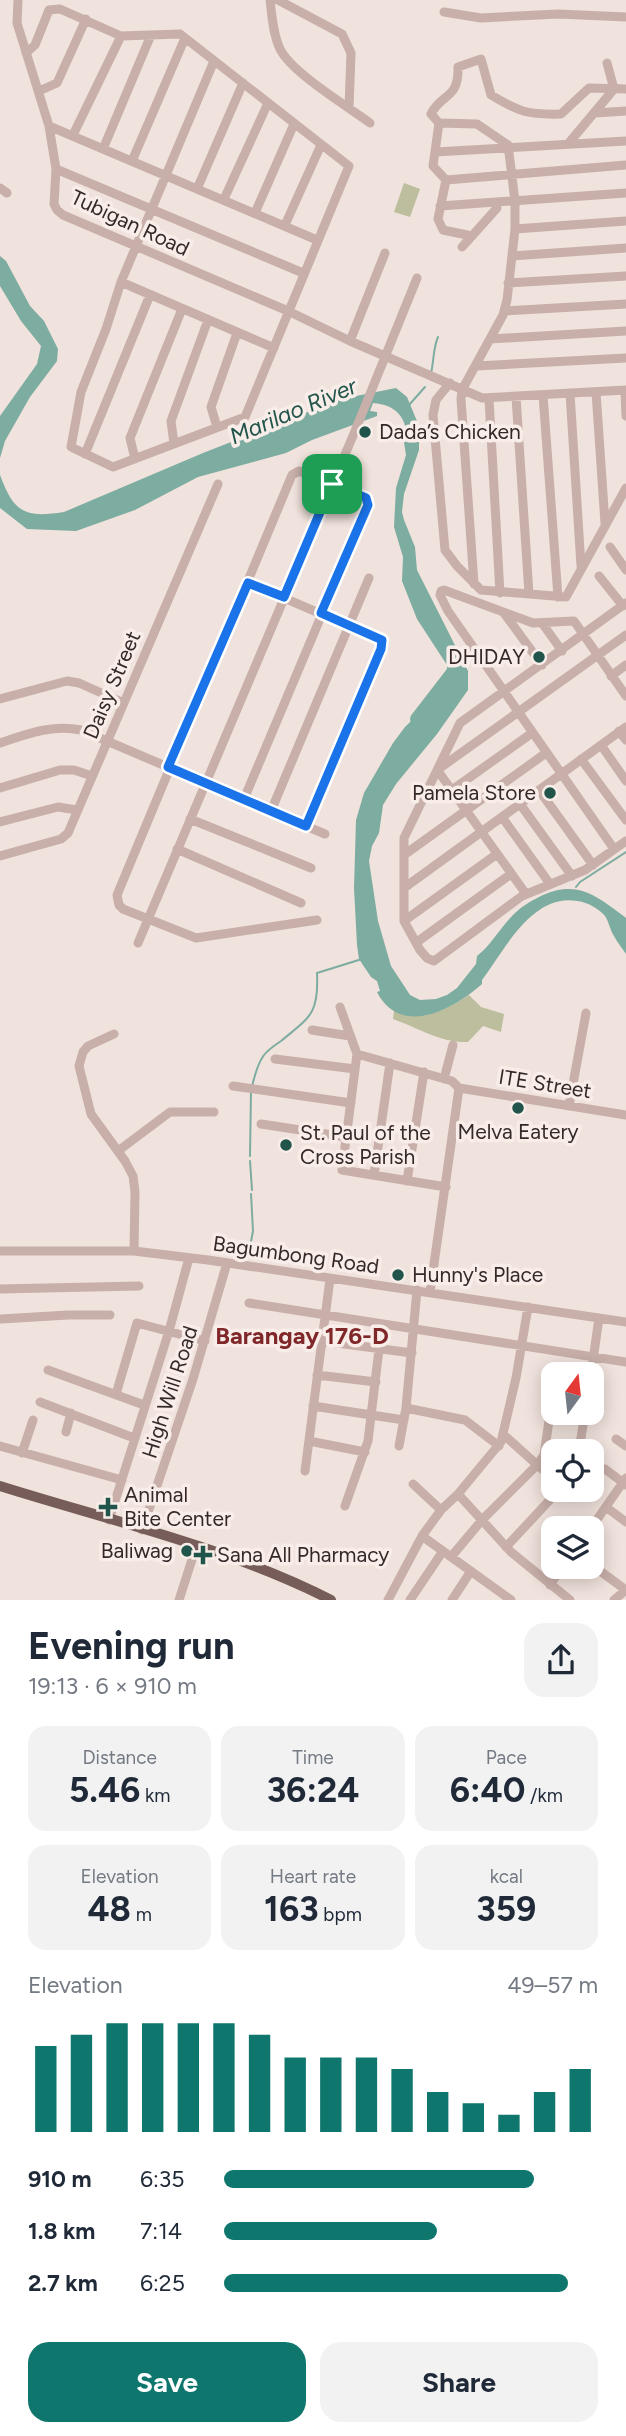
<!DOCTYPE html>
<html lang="en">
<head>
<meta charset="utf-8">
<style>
  :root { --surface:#fff; --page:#f2f2f3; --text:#1f2937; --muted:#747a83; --accent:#0f766e }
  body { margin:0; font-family:Figtree,sans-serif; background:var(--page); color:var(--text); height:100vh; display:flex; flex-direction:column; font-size:26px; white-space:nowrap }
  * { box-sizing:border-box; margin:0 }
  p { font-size:23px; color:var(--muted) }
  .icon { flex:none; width:38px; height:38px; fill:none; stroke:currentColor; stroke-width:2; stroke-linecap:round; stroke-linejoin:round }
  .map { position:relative; height:1600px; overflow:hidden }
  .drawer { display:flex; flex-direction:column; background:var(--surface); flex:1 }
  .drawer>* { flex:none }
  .needle { width:46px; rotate:15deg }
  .controls { position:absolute; left:541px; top:1362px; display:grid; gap:14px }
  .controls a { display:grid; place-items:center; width:63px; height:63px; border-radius:14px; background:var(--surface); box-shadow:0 4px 18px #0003; font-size:35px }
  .pin { position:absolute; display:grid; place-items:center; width:60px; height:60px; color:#fff; margin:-30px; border-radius:14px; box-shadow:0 4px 10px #0006 }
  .round { display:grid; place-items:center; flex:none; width:74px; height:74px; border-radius:21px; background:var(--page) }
  .head { display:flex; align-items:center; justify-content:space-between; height:119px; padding:0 28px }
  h1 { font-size:38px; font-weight:700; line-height:52px }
  .figures { display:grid; grid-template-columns:repeat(3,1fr); gap:10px; height:119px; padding:7px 28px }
  .figures div { display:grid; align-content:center; border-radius:18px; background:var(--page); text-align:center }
  .figures b { font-size:35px; font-weight:700 }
  .figures small { font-size:19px; font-weight:400 }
  .figures p { font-size:19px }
  .chart { height:196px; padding:14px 28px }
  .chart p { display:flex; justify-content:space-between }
  .chart svg { width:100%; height:126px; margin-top:7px; stroke:var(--accent); stroke-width:6 }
  .primary-button { display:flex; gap:14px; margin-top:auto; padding:14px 28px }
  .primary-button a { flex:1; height:80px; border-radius:21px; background:var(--accent); color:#fff; font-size:28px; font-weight:700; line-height:80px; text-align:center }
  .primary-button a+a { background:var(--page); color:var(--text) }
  ul { padding:0 28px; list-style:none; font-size:23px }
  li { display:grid; grid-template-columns:112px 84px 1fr; align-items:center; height:52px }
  li i { height:18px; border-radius:9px; background:var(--accent) }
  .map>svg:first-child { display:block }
</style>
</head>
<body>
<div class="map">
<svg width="626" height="1600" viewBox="0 0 626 1600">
  <rect width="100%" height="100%" fill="#f0e2dc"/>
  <path fill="#bcbe9d" d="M404 183 420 189 410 217 394 212Z
    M469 995 481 1007 504 1014 501 1032 483 1026 468 1042C441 1043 418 1028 393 1019L394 1010C422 1022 445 1011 469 995Z"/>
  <path fill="#7daca1" d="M0 256 6 261 30 306 44 321 58 349 57 361 30 397 5 441 0 458V416L37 364 41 346 21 321 0 286Z
    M396 388 407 397 419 426V450L404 494 402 512 404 520 415 547 417 570 468 671V690L437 734 396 784 383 805 379 833 372 846 369 861 378 921 391 966 410 995 420 1000 436 999 447 995 457 988 476 964 477 956C491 945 500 928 513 915 521 907 529 902 539 897 576 878 597 896 626 918V954C622 948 617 942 614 936 610 930 609 922 605 916 598 908 587 902 577 901 532 893 504 951 482 980V984C452 1011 400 1037 377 992L380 991 377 981 371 977 359 959 357 945 354 888 356 820 364 793 393 743 405 727 442 691 447 677V665L417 619 402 581 403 557 394 527 396 488 406 455 404 442 408 438C405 416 396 405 373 403L370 411 377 412V416L312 440 286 453 198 477 135 510 76 531 27 529 0 508V475C14 513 25 518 64 512L203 453 341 399Z"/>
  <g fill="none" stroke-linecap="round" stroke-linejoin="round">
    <path stroke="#7daca1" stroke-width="2" d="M431 373C434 361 433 348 438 337
      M409 405 425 387
      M576 887 580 882 626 852
      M252 1086C255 1076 257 1064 264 1055 268 1050 275 1045 281 1041 310 1017 319 1014 317 973L362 959
      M250 1156 251 1091
      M250 1161 252 1190
      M250 1247 253 1231 251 1194"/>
    <path stroke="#7daca1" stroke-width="12" d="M416 719 453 671"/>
    <path stroke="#c8afa9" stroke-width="9" d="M18 0 17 23 49 126 56 169 54 204 57 210 63 215 288 311 350 341 482 398 626 390
      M270 0C272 16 273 34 280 49 292 73 347 106 370 123
      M278 0 342 34 351 53 349 108
      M444 12 481 18 558 14 626 17
      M26 53 35 45 49 10 60 9 121 36 180 34 349 166 245 417 113 467 71 447 81 392 106 329 121 282 214 61
      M607 63 614 89
      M39 91 57 83 86 19
      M595 113 626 111
      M439 123 431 114C441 93 459 100 458 67L481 59 491 95C519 112 528 115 561 114L589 88 626 89
      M49 126 317 240
      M73 135 121 36
      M568 144 614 89
      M103 149 151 35
      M435 152 626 141
      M132 161 185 38
      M56 169 303 273
      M446 180 626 165
      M0 188 7 193
      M197 189 243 83
      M224 199 268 103
      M440 206 626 193
      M255 213 294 124
      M285 225 321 145
      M515 229 626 221
      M462 247 472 236
      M512 256 626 248
      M121 282 274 348
      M508 283 626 276
      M505 311 626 304
      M490 339 626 331
      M350 341 385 253
      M476 366 626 358
      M450 383 436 400 433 415 445 550 457 566 481 590 566 597 626 488
      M625 390 626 416
      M596 392 605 523
      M570 393 581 566
      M543 395 558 597
      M516 397 529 594
      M489 399 500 593
      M217 427 211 407 237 333
      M174 444 171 421 208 320
      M85 454 150 295
      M135 459 130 438 182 309
      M610 547 626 570
      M599 576 623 606
      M249 583 382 640 381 649 306 826
      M474 584 461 399 462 390 503 315 507 300 515 229V201L508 145 477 124 439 123 433 166 446 180 438 219 443 230 472 236 497 208 496 202
      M626 603 460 723 404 838V921L420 950 427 958 434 961 522 896 585 870 626 841
      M504 613 542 665
      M542 623 562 651
      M611 676 626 665
      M0 699 67 681 79 683 124 703
      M619 731 626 740
      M0 743C27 734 53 724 81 730L325 834
      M601 745 626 781
      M581 759 626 820
      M440 768 626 635
      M438 771 526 894
      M0 788 60 770H74L92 776
      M452 790 532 733
      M539 790 593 865
      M244 799 368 505 366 498 299 471 292 475 117 895 119 905 123 909 196 938 317 920
      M520 804 572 876
      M271 811 369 578
      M502 817 550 884
      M190 819 311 868
      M0 822 58 807 77 810
      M177 849 301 903
      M614 849 448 611 440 595 441 591 444 590 533 623 574 621 626 696
      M404 855 546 753
      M0 856 61 839 68 833 218 484
      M404 888 626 727
      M404 921 497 854
      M417 942 511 874
      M138 943 355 431 417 278
      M340 1007 357 1054 342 1170 446 1187
      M312 1030 350 1036
      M114 1034 88 1046 83 1052 79 1066 91 1114 125 1161 133 1176 135 1192 134 1251
      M357 1054 452 1081 459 1088
      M275 1059 355 1069
      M444 1079 453 1045
      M233 1086 351 1103
      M459 1088 626 1115
      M569 1106 586 1013
      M261 1124 346 1137
      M118 1151 170 1112H214
      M374 1175 390 1063
      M407 1181 424 1072
      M0 1251H134L208 1260 626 1322
      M0 1289 139 1286
      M430 1292 459 1088
      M249 1303 626 1362
      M1 1319 68 1315H110
      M322 1341 412 1353
      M48 1370 144 1405
      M591 1374 599 1318
      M317 1375 376 1382
      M116 1394 137 1323 205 1341
      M40 1402 134 1438
      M313 1406 404 1420
      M406 1408 465 1420 499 1446
      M66 1432 71 1413
      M504 1435 553 1479
      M616 1439 626 1446
      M309 1441 365 1452
      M0 1446 122 1480
      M399 1446 406 1408 417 1290
      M579 1451 585 1412
      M22 1453 33 1420
      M605 1469 626 1485
      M305 1471 330 1279
      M413 1484 441 1510
      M458 1494 511 1552 570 1600
      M345 1506 368 1441 382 1324
      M606 1507 626 1522
      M109 1520 169 1331 189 1258
      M591 1528 626 1478
      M142 1530 193 1379 227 1263
      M422 1536 511 1600
      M506 1547 560 1489
      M451 1557 482 1520 537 1465 544 1455 553 1393
      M592 1565 626 1590 614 1600
      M550 1585 563 1566
      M179 1600 196 1547
      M388 1600 422 1536 441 1510 458 1494 501 1442 516 1378 528 1307
      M410 1600 443 1551
      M452 1600 471 1571"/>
    <path stroke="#765d5a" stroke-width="10" d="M0 1486C108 1520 230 1548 331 1600"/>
  </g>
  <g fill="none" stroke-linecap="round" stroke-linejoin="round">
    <defs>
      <path id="route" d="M332 484 366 498 368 505 321 613 382 640 381 649 306 826 168 767 248 583 284 597Z"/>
    </defs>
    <use href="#route" stroke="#fff" stroke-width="14"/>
    <use href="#route" stroke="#1a73e8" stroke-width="9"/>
  </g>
  <g fill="#21544a" stroke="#f8ede8" stroke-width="2.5">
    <circle cx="365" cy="432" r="7"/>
    <circle cx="539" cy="657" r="7"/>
    <circle cx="550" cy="793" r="7"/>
    <circle cx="518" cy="1108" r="7"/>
    <circle cx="286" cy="1145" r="7"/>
    <circle cx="398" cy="1275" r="7"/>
    <path d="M104.5 1496.5h7v7h7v7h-7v7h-7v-7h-7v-7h7z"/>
    <circle cx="187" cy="1551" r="7"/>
    <path d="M199.5 1544.5h7v7h7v7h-7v7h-7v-7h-7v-7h7z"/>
  </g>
  <g text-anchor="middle" stroke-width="7" stroke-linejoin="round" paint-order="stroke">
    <g font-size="21" fill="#352928" stroke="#f8ede8">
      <text transform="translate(130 223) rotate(25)" y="7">Tubigan Road</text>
      <text transform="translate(112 685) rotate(-67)" y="7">Daisy Street</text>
      <text transform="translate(545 1084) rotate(9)" y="7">ITE Street</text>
      <text transform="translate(296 1255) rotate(8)" y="7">Bagumbong Road</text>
      <text transform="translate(170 1392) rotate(-72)" y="7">High Will Road</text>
    </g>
    <g font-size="21" fill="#352928" stroke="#f8ede8" text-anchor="start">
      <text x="379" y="439">Dada’s Chicken</text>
      <text x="525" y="664" text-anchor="end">DHIDAY</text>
      <text x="536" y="800" text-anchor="end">Pamela Store</text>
      <text x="518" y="1139" text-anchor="middle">Melva Eatery</text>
      <text x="300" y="1140">St. Paul of the<tspan x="300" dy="24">Cross Parish</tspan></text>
      <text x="412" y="1282">Hunny's Place</text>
      <text x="124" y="1502">Animal<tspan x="124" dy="24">Bite Center</tspan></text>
      <text x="173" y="1558" text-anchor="end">Baliwag</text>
      <text x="217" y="1562">Sana All Pharmacy</text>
    </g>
    <g font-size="23" font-style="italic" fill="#21544a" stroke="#f8ede8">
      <text transform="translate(293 411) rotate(-23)" y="8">Marilao River</text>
    </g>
    <g font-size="24" font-weight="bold" fill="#7f2729" stroke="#f8ede8">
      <text x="302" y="1344">Barangay 176-D</text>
    </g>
  </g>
</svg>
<div class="controls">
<a><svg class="needle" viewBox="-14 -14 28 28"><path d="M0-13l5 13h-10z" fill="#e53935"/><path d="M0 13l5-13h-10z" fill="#747a83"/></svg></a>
<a><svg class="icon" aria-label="locate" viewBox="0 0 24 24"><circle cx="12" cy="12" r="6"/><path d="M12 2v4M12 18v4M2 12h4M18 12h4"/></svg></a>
<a><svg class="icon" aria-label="layers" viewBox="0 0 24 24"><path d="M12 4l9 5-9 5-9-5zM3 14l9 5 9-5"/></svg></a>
</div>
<div class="pin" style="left:332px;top:484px;background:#1e9e55"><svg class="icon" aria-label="arrive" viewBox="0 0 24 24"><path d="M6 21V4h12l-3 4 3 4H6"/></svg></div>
</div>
<section class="drawer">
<div class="head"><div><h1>Evening run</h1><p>19:13 · 6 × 910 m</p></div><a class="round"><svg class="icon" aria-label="share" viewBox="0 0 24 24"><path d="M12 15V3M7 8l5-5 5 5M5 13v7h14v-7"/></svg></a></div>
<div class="figures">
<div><p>Distance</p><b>5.46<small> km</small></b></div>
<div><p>Time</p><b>36:24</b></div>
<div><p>Pace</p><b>6:40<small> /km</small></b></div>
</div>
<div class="figures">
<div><p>Elevation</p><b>48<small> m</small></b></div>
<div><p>Heart rate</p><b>163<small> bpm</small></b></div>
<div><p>kcal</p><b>359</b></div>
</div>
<div class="chart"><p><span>Elevation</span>49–57 m</p>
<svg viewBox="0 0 160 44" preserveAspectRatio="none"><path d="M5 44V14M15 44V10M25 44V6M35 44V6M45 44V6M55 44V6M65 44V10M75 44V18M85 44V18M95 44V18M105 44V22M115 44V30M125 44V34M135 44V38M145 44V30M155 44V22"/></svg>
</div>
<ul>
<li><b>910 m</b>6:35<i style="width:83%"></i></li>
<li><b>1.8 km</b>7:14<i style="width:57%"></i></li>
<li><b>2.7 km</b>6:25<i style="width:92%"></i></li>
</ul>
<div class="primary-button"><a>Save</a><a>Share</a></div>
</section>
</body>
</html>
